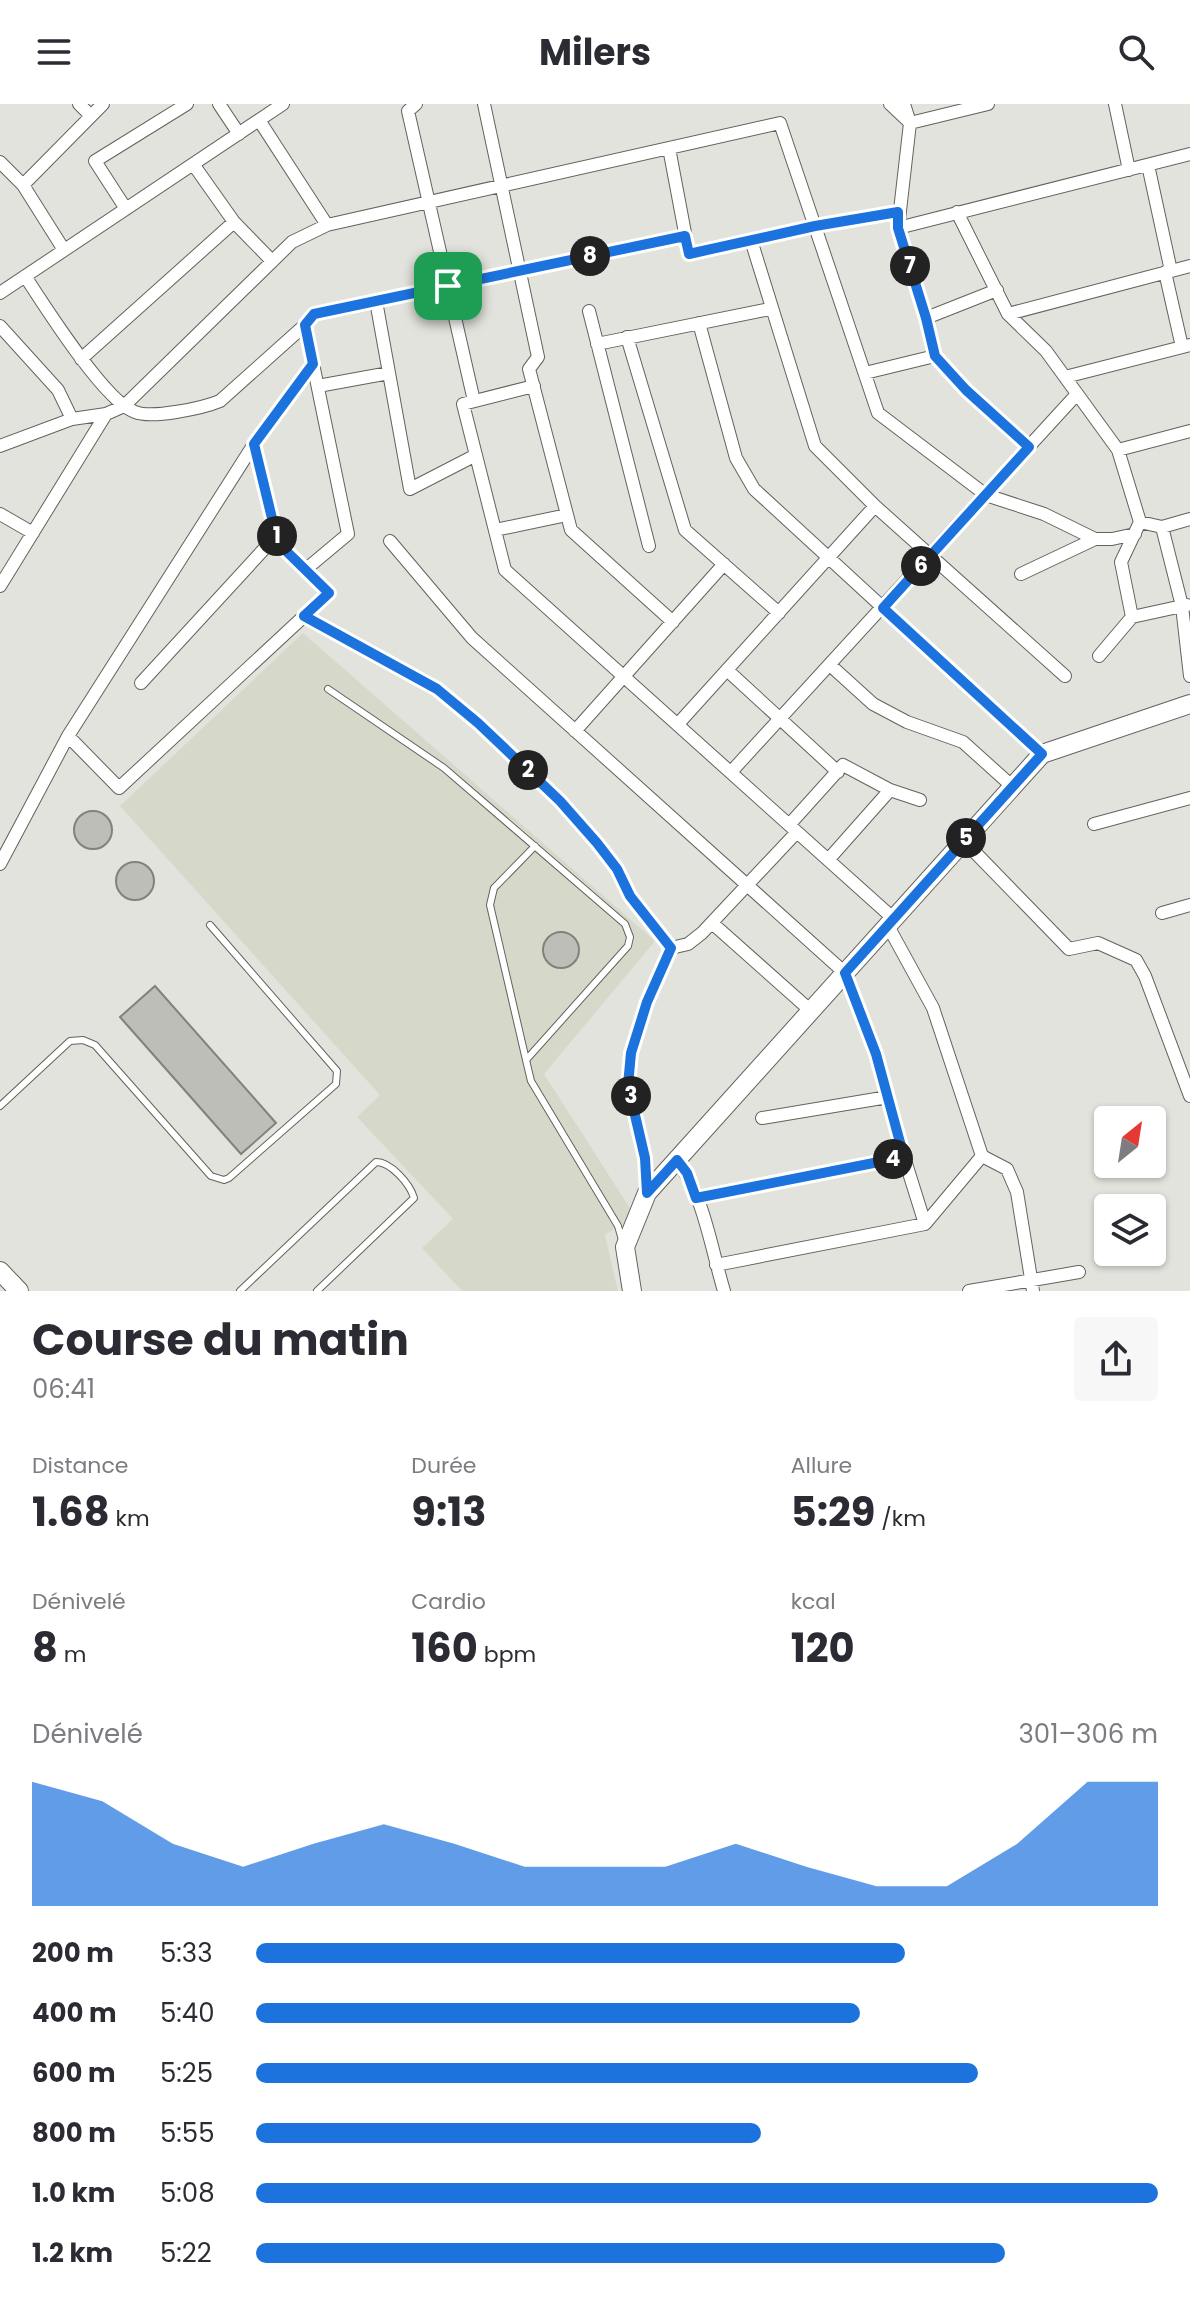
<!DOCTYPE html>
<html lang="fr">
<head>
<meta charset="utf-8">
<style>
  :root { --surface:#fff; --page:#f7f7f7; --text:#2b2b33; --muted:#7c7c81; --accent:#1d73dd }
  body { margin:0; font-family:Poppins,sans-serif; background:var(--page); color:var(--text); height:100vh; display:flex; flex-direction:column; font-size:30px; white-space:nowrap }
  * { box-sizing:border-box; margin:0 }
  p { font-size:26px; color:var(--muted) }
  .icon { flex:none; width:44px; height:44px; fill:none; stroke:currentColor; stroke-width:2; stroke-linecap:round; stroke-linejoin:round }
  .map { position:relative; height:1187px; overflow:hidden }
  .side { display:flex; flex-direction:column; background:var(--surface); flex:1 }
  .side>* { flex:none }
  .needle { width:52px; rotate:30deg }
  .tools { position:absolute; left:1094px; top:1002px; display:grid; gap:16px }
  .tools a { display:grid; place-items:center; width:72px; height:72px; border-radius:8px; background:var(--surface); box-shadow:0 2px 6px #0004; font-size:40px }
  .pin { position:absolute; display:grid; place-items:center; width:68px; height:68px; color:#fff; margin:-34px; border-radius:16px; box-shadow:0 4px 12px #0006 }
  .km { position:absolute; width:40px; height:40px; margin:-20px; border-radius:50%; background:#222; color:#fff; font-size:22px; line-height:40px; text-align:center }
  .round { display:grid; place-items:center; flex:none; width:84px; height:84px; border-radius:8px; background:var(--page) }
  .headline { display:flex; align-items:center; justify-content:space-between; height:136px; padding:0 32px }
  h1 { font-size:44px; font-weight:700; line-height:60px }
  .figures { display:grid; grid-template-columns:repeat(3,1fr); gap:12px; height:136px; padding:8px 32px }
  .figures div { display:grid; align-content:center }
  .figures b { font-size:40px; font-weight:700 }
  .figures small { font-size:22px; font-weight:400 }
  .figures p { font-size:22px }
  .chart { height:224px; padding:16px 32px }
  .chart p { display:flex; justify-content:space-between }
  .chart svg { width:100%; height:144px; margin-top:8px; fill:var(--accent); opacity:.7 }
  ul { padding:0 32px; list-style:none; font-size:26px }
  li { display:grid; grid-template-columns:128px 96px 1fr; align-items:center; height:60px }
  li i { height:20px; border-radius:10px; background:var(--accent) }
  header { display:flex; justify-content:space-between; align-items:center; height:104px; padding:0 32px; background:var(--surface); font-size:36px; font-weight:700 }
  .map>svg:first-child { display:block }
</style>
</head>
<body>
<header><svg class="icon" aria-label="menu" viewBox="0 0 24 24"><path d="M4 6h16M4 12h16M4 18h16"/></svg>Milers<svg class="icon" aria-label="search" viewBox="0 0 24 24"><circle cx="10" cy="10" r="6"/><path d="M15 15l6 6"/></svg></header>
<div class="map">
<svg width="1190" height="1187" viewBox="0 0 1190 1187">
  <rect width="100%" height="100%" fill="#e2e3dc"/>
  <path fill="#d6d9ca" d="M303 529 655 837 544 970 635 1112 605 1131 618 1187H462L422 1144 453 1115 357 1013 380 991 120 702Z"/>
  <path fill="#bdbeb7" stroke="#80827b" stroke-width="2" d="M74 726a19 19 0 1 1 38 0a19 19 0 1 1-38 0Z
    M116 777a19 19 0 1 1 38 0a19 19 0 1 1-38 0Z
    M543 846a18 18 0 1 1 36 0a18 18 0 1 1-36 0Z
    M155 882 276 1019 241 1050 120 913Z"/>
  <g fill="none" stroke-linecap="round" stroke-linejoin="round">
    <defs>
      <path id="lane" d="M328 585 444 664 625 820 630 833 628 842 526 956 531 977 618 1122 622 1136
        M526 956 490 801 494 784 535 742
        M0 1002 70 937 83 936 95 941 211 1072 224 1076 229 1074 336 980 337 967 210 821
        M240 1187 376 1058C391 1058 410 1080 414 1094L317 1187"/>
      <path id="street" d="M79 0 91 12
        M219 0 239 30
        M416 0 408 7 474 297
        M484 0 538 253 529 265 571 426 673 518
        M890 0 908 17
        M904 0 910 19 898 124 926 214 935 252 966 286 1029 343
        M1115 0 1129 66
        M259 16 327 121
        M910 19 988 0
        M669 44 689 150 815 122 898 108
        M0 58 23 81 64 146
        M193 60 234 118 272 157
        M1148 61 1171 167
        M23 81 103 0
        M126 105 95 57 187 0
        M957 108 1008 210 1046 247 1118 346 1140 418 1121 458 1132 513
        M898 124 1190 50
        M751 136 815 342 875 402 1065 572
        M1165 168 1182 243
        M25 172C44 201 105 298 135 308 152 315 203 304 220 297L305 221 314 210 685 132
        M0 189 283 0
        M376 197 410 385 476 351
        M589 207 649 442
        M1008 210 1190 162
        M926 214 997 186
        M699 219 736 354 754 385 1042 650
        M0 222 58 286 72 315
        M627 233 685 426 779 509
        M597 240 770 205
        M81 255 234 118
        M865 269 935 252
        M1065 273 1190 241
        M318 282 389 269
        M534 282 463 300 505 466 894 815
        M0 342 72 315 106 310 124 302 292 138 327 121 780 19 878 309 986 391 1044 410 1095 435H1112L1135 430
        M1118 346 1190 327
        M0 410 33 429
        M1140 418 1162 423 1190 415
        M1162 423 1182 502 1190 572
        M495 426 567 411
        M390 437 472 534 845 869 876 950 904 1053 925 1120
        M305 466 348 430 305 221
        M1021 470 1095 435
        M0 482 106 310
        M304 512 437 585 478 619 560 697 597 739 617 765 630 792 671 844
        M1099 552 1132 513 1187 501
        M830 561 873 600 907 618 963 638 1013 683
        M727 566 838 668
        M141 579 276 432
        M678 620 875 402
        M575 627 724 460
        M68 632 119 684 329 489 278 439 254 340
        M731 668 1077 290
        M1094 720 1190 694
        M789 721 843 661 890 686 920 696
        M964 737 1069 845 1098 839 1136 856 1145 872 1190 992
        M828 756 890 686
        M0 760 68 632 254 340 313 260
        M1162 809 1190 801
        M712 819 811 907
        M888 822 933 904 982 1052 1007 1065 1017 1088 1033 1187
        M671 844 688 840 702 829 797 728
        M762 1014 888 993
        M677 1056C704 1092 711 1144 724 1187
        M647 1089 645 1054 628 981 631 949 647 898 671 844
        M696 1094 904 1053
        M716 1161 925 1120 982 1052
        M969 1187 1079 1168"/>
      <path id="secondary" d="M0 1167 19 1187
        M632 1187 625 1143 647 1089 1042 650 1190 600"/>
    </defs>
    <use href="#lane" stroke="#62635c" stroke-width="8"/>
    <use href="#street" stroke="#62635c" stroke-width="14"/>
    <use href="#secondary" stroke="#62635c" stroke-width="20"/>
    <use href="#lane" stroke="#fff" stroke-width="6"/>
    <use href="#street" stroke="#fff" stroke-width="12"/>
    <use href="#secondary" stroke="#fff" stroke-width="18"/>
  </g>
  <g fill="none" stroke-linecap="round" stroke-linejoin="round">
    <defs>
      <path id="route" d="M898 108V124L926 214 935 252 966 286 1029 343 883 504 1042 650 845 869 876 950 904 1053 696 1094 687 1069 677 1056 647 1089 645 1054 628 981 631 949 647 898 671 844 630 792 617 765 597 739 560 697 478 619 437 585 304 512 329 489 278 439 254 340 313 260 305 221 314 210 685 132 689 150 815 122Z"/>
    </defs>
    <use href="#route" stroke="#fff" stroke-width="16"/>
    <use href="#route" stroke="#1d73dd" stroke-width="10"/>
  </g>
</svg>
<div class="tools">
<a><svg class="needle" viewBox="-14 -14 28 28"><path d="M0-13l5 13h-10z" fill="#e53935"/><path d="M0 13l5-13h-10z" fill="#7c7c81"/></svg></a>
<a><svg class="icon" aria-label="layers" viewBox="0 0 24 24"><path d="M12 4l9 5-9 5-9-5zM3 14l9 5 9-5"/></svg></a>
</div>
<div class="pin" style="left:448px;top:182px;background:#1e9e55"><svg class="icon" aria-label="arrive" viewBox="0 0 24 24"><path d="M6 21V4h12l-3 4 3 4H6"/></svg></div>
<b class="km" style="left:277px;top:432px">1</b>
<b class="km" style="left:528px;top:666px">2</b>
<b class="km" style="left:631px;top:992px">3</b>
<b class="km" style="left:893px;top:1055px">4</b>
<b class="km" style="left:966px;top:734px">5</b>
<b class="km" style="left:921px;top:462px">6</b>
<b class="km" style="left:910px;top:162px">7</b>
<b class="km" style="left:590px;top:152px">8</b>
</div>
<section class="side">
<div class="headline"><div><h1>Course du matin</h1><p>06:41</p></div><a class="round"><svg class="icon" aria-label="share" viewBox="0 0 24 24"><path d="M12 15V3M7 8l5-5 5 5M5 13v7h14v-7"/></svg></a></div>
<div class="figures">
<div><p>Distance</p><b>1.68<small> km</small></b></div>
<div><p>Durée</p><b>9:13</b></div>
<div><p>Allure</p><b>5:29<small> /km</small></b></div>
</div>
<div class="figures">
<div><p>Dénivelé</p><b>8<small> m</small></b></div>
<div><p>Cardio</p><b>160<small> bpm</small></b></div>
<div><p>kcal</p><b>120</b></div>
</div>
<div class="chart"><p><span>Dénivelé</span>301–306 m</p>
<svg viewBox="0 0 160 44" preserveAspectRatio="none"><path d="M0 44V6L10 12L20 25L30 32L40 25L50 19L60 25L70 32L80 32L90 32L100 25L110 32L120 38L130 38L140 25L150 6L160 6V44z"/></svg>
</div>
<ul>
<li><b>200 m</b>5:33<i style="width:72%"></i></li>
<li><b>400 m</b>5:40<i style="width:67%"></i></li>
<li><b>600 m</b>5:25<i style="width:80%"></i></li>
<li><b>800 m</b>5:55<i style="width:56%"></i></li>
<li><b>1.0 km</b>5:08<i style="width:100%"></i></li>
<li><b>1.2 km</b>5:22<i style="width:83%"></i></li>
</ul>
</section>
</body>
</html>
